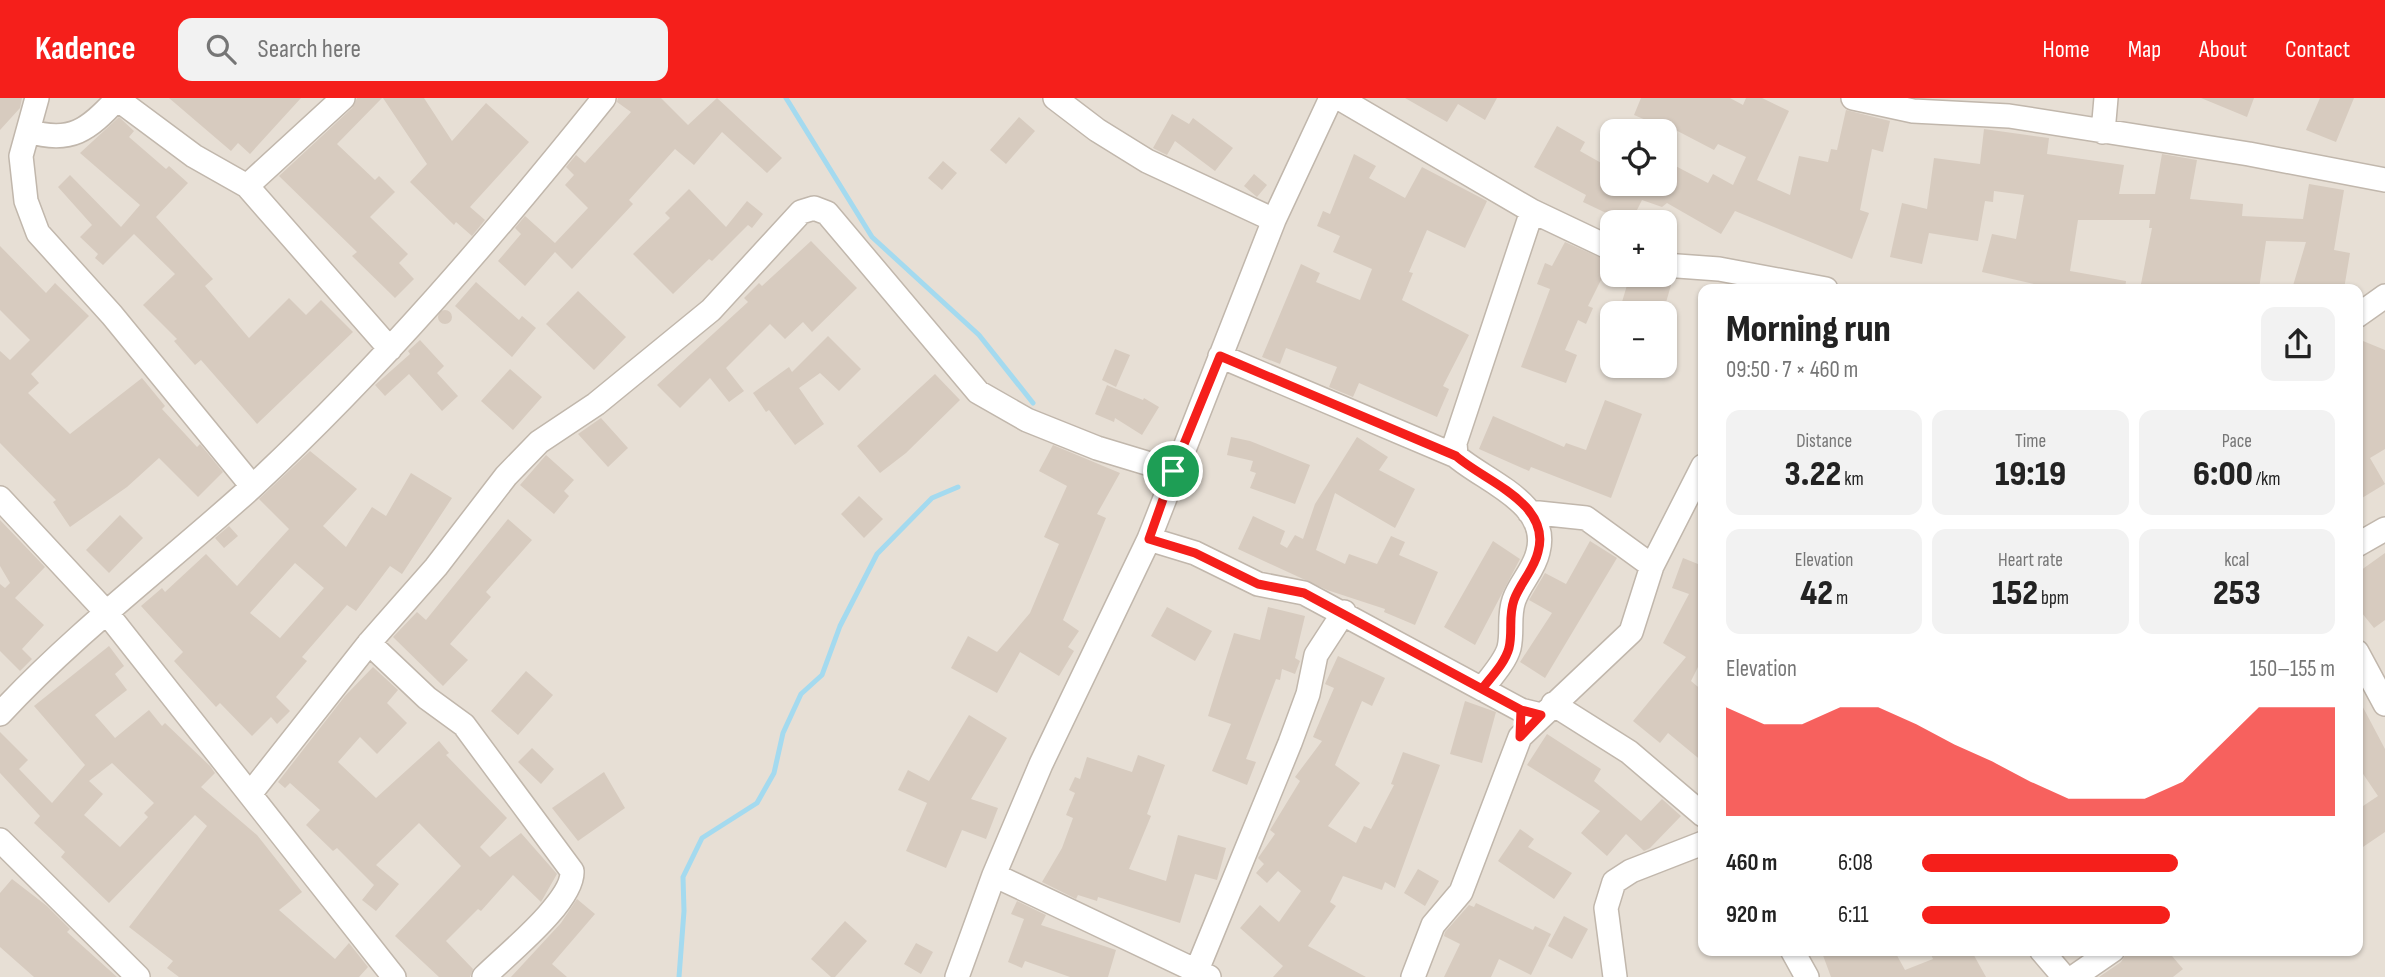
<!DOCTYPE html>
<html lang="en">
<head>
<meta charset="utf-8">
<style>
  :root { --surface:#fff; --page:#f2f2f2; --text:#222; --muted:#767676; --accent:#f51f1b }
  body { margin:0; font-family:"Sofia Sans Condensed",sans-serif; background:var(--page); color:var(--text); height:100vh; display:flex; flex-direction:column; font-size:26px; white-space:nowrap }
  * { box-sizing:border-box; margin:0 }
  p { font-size:23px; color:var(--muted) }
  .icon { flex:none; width:38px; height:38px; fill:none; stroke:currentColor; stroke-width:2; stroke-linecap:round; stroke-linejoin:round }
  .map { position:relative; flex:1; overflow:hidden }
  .side { position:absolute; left:1698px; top:186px; width:665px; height:672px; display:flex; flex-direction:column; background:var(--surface); border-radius:14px; box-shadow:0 2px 5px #0004 }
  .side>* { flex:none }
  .tools { position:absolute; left:1600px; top:21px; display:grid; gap:14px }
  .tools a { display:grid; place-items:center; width:77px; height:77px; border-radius:14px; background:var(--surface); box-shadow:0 2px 5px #0004; font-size:35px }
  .pin { position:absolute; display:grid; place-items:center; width:60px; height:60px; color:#fff; margin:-30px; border:4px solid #fff; border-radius:50%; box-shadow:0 2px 7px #0007 }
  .round { display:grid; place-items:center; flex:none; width:74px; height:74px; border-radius:14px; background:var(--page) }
  .headline { display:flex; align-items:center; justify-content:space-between; height:119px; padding:0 28px }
  h1 { font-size:38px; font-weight:800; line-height:52px }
  .stats { display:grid; grid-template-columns:repeat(3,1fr); gap:10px; height:119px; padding:7px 28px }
  .stats div { display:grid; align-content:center; border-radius:14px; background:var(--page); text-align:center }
  .stats b { font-size:35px; font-weight:800 }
  .stats small { font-size:19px; font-weight:400 }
  .stats p { font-size:19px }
  .chart { height:196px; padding:14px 28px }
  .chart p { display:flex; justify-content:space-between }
  .chart svg { width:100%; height:126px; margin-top:7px; fill:var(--accent); opacity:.7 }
  ul { padding:0 28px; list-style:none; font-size:23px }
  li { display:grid; grid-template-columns:112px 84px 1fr; align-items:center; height:52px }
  li i { height:18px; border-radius:9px; background:var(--accent) }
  header { display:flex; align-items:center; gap:42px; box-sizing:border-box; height:98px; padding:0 35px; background:var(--accent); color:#fff }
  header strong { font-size:33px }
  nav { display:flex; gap:38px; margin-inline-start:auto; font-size:24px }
  .search { width:490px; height:63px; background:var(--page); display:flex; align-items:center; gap:18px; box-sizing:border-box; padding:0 24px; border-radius:14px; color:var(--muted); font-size:26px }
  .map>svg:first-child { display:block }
</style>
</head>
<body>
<header>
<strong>Kadence</strong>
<div class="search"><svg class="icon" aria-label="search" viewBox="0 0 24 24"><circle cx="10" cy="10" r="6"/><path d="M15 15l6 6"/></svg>Search here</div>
<nav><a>Home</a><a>Map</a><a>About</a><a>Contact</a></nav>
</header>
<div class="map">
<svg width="2385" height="879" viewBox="0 0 2385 879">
  <rect width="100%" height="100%" fill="#f3eee7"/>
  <path fill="#e7dfd5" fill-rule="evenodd" d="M0 0H2385V879H0ZM1612 33H1664V86H1612ZM1612 124H1664V177H1612ZM1703 191H2357V852H1703ZM1612 215H1664V268H1612Z"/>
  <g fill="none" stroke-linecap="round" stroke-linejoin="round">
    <path stroke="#a4daef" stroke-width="5" d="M786 0 872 139 979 237 1033 305
      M679 879 684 813 683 779 702 740 757 705 774 675 783 635 801 596 822 577 840 528 877 456 932 400 958 389"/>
  </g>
  <path fill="#d7cbbf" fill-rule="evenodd" d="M0 0H22L20 10 0 32Z
    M169 0H301L250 56 238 45 231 53Z
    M357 0H382L337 46 375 82 379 78 395 94 370 119 408 156 399 165 414 181 395 200 352 158 357 154 279 78 352 10Z
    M383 0H424L452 43 486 5 529 44 470 109 485 122 472 138 456 124 454 127 410 84 427 66Z
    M618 0H661L688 27 717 0 782 60 767 75 722 34 694 67 675 51 629 102 633 106 572 171 555 154 525 188 498 163 521 136 515 130 525 118 555 145 588 110 565 87 574 77 566 69 576 57 585 65 631 14 617 4Z
    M1405 0H1497L1485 22 1458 6 1447 24Z
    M1641 0H1730L1743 7 1746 0H1762L1789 13 1757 82 1790 97 1799 58 1828 64 1831 51 1837 52 1846 12 1890 23 1883 54 1872 51 1860 112 1869 115 1852 161 1735 113 1721 136 1667 105 1662 109 1642 102 1631 124H1625L1583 104 1586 97 1534 69 1557 28 1585 44 1580 53 1612 71V86H1664V62L1708 85 1713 76 1733 87 1746 59 1718 46 1714 52 1666 27 1665 30 1634 17Z
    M2201 0H2254L2247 19Z
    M2320 0H2354L2336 44 2306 32Z
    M1172 16 1189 26 1193 20 1233 50 1215 73 1175 43 1167 57 1153 50Z
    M119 19 134 33 129 39 166 71 169 68 188 85 156 119 213 181 205 188 249 240 289 200 306 217 321 202 353 234 257 326 201 262 195 267 174 243 177 241 143 207 175 176 134 136 103 167 95 160 98 156 80 139 92 127 58 89 70 77 121 129 140 107 80 55Z
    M1019 19 1035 33 1006 66 990 52Z
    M1984 31 2049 40 2047 56 2124 67 2119 96H2155L2162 56 2197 62 2190 101 2243 106 2242 118 2303 121 2309 86 2344 92 2334 152 2350 155 2344 191H2292L2306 144 2266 143 2259 191H2140L2152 130H2149L2150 122H2078L2070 173 2126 183 2125 191H2033L2034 186 1982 174 1992 136 2016 141 2024 97 1994 93 1993 104 1985 103 1978 143 1929 135 1922 166 1890 159 1902 105 1927 111 1934 60 1980 66Z
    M1354 56 1376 68 1369 80 1405 100 1422 69 1487 103 1465 150 1427 132 1409 174 1413 175 1402 202 1469 237 1443 288 1449 291 1437 319 1359 285 1353 299 1329 289 1337 269 1286 250 1280 266 1262 259 1301 166 1320 175 1316 184 1360 202 1372 171 1333 154 1340 138 1317 128 1323 113 1330 116Z
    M943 63 957 75 942 92 928 80Z
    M1254 76 1267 87 1257 99 1244 88Z
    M689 91 726 129 747 103 763 116 752 130 748 127 712 163 709 161 673 196 633 156 670 120 665 115Z
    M811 143 857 190 812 234 803 224 785 241 770 226 726 270 744 293 729 304 710 280 680 310 657 287 748 204 744 200 759 185 762 188Z
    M1565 144 1610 164 1588 208 1593 210 1586 226 1578 222 1565 252 1577 257 1566 285 1521 269 1550 191 1537 186 1545 165 1552 168Z
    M0 148 46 195 55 185 89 218 31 276 39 285 28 295 70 336 142 280 165 308 162 311 197 349 200 346 223 374 198 399 159 360 127 389 70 429 53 404 56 402 0 345V253L10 262 30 242 0 212Z
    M1630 177 1671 187 1663 215 1622 204Z
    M476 184 519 222 522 218 536 230 512 259 455 208Z
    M578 193 626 239 594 272 546 226Z
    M438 219a7 7 0 1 1 14 0a7 7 0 1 1-14 0Z
    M828 238 861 271 839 293 820 275 799 290 824 326 795 347 769 312 766 314 753 295 789 269 792 274Z
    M420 242 444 268 437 275 458 298 442 313 409 276 385 298 375 287 410 256 408 253Z
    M2363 243 2385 252V351L2370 360 2385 386 2357 403V250L2360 251Z
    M1115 251 1130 257 1116 289 1102 282Z
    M510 271 542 299 513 332 481 303Z
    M935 276 960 302 906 355 880 375 857 348Z
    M1107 287 1143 302 1144 300 1159 309 1142 337 1115 320 1114 324 1095 316Z
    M1605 302 1642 316 1611 400 1531 369 1529 373 1479 351 1493 318 1564 349 1566 345 1586 352Z
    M601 320 628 350 608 369 578 336Z
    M1231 339 1250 343 1310 367 1295 406 1250 390 1256 375 1250 373 1253 363 1227 357Z
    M1357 339 1388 359 1379 372 1415 391 1395 430 1335 395 1316 452 1345 466 1349 456 1377 466 1391 438 1405 444 1399 457 1438 474 1415 527 1384 514 1385 511 1327 492 1238 451 1253 418 1285 433 1280 446 1287 450 1295 437 1303 441 1315 406Z
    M1053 347 1120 375 1097 416 1106 420 1063 522 1079 533 1068 549 1074 553 1059 578 1020 554 997 595 951 570 968 538 997 554 1030 515 1059 446 1044 439 1067 388 1039 373Z
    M310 353 357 391 323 428 346 449 372 409 386 418 411 375 452 400 402 476 390 468 356 513 347 507 302 559 307 563 276 599 290 613 277 626 271 619 252 638 220 605 216 609 174 563 183 554 141 508 162 490 165 494 206 456 237 488 289 431 259 401ZM295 465 324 490 280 540 250 515Z
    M546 357 574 382 564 393 569 398 554 416 520 387Z
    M859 398 883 421 864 440 841 416Z
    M120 417 143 440 109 475 86 452Z
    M508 421 532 442 486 494 491 499 450 546 468 562 443 588 393 539 417 514 426 522Z
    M0 422 45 469 15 500 44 527 22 551 32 561 20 573 0 553V486L5 490 10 485 0 468Z
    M229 428 238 438 224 450 215 440Z
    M1493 443 1520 461 1475 547 1444 529Z
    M1590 443 1617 460 1545 580 1520 564 1552 515 1529 502 1545 475 1566 486Z
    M2385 455V522L2374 530 2357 509V475Z
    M1683 460 1703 468V569L1699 567 1691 583 1703 593V664L1668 635 1660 645 1633 623 1686 559 1663 545 1689 496 1672 490Z
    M1167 509 1212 533 1195 563 1151 538Z
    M1268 509 1305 518 1295 560 1300 563 1295 576 1282 571 1280 582 1276 581 1246 661 1256 664 1247 687 1212 673 1231 626 1208 618 1234 535 1260 542Z
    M109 548 124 568 115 576 127 592 95 617 115 640 149 612 162 628 165 625 210 668 215 675 201 689 257 737 302 794 279 812 335 861 349 845 368 869 359 879H179L167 870 173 863 129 829 207 728 195 717 109 805 61 759 65 754 34 725 40 718 0 675V634L28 662 19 671 52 705 85 667 34 608ZM112 665 154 705 144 715 148 719 120 749 84 717 103 696 89 683Z
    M1338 558 1385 580 1372 608 1362 603 1335 667 1360 685 1328 728 1356 745 1364 728 1371 731 1394 687 1391 686 1403 654 1440 667 1395 790 1385 784 1382 792 1343 778 1330 804 1336 808 1308 848 1366 879H1273L1283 868 1240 830 1260 807 1279 824 1301 793 1278 773 1267 785 1256 775 1264 766 1258 760 1275 736 1270 732 1300 683 1295 679 1322 643 1313 639 1334 590 1325 586Z
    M373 569 398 592 387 605 407 625 377 656 360 639 338 664 376 700 439 643 449 655 446 657 507 720 480 749 490 759 521 735 557 776 541 804 513 777 481 813 478 811 446 843 473 871 470 879H439L395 838 461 768 419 725 376 767 399 786 376 813 362 802 374 787 337 750 333 753 306 727 320 712 290 685 285 690 278 684 345 598Z
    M526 573 553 597 518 637 491 613Z
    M2357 598 2385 651V734L2357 753V712L2378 698 2357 667Z
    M1465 603 1496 614 1482 665 1450 656Z
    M969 617 1007 640 971 701 998 710 986 741 962 732 946 770 906 753 927 705 898 692 908 672 929 683Z
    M1547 636 1601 671 1594 683 1641 723 1662 701 1681 718 1650 750 1644 753 1626 736 1607 758 1581 735 1600 713 1527 667Z
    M532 650 554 671 541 686 518 664Z
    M1138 657 1165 667 1147 716 1151 718 1129 771 1166 783 1178 737 1226 750 1217 782 1195 776 1180 825 1098 799 1097 803 1078 797 1076 801 1042 784 1062 750 1073 720 1066 717 1075 695 1069 692 1075 679 1080 681 1087 659 1132 674Z
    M604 674 625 710 578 743 552 710Z
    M1520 731 1534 741 1528 749 1572 775 1554 801 1498 763Z
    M1418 771 1439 783 1425 808 1404 795Z
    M12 781 47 808 70 831 67 834 117 879H34L0 849V795Z
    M577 801 595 816 552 866 567 879H511L561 825Z
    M1017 803 1046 817 1041 827 1116 852 1108 879H1070L1025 863 1022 870 1008 864 1024 821 1011 816Z
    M1476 805 1533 832 1535 828 1551 836 1531 877 1499 861 1491 879H1444L1460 846 1444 838 1445 834 1469 807 1474 809Z
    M1564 818 1588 831 1572 861 1548 848Z
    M845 823 867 843 835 879H831L811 861Z
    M916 845 933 854 921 876 904 866Z
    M1821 852H1894L1905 872 1933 861 1929 852H1971L1986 879H1831Z
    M2129 852H2167L2183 871 2173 879H2099L2121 864Z"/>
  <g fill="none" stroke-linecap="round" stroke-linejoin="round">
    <defs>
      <path id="street" d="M37 0 21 58 26 103 38 135 112 217 252 388
        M116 0 194 58 247 88 390 251
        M1055 0 1097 32 1147 63 1274 122
        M1339 0 1532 113 1612 151
        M1853 0 1913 13 2009 18 2249 56 2385 82
        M28 33C71 46 88 32 117 1
        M2103 34 2106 0
        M247 88 343 0
        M1664 167 1719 171 1826 191
        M2357 218 2385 198
        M1220 258 1456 358
        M0 400 106 514 394 879
        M1529 414 1586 420 1652 468
        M1149 441 1195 455 1258 486 1304 495 1521 612 1541 617
        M2357 447 2385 431
        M369 545 427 600 464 627 572 773C574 803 506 857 484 879
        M2357 554 2385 606
        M1482 591C1491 579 1505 564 1509 550 1513 533 1508 519 1514 502 1520 485 1534 472 1538 454 1551 405 1484 383 1456 358L1455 345 1532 113
        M1553 606 1629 654 1703 717
        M0 616C77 533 168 465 252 389 380 270 495 136 604 0
        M250 696 369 545 436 469 506 378 539 344 596 306 711 212 801 114 814 110 827 115 978 294 1027 322 1097 350 1173 373
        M0 742 138 879
        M994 777 1209 879
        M1792 852 1807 879
        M2041 852 2064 879
        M1197 872 1290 645 1308 596 1316 557 1344 514
        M957 879 994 777 1041 666 1149 441 1274 122 1331 0
        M1413 879 1433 827 1461 794 1520 639 1631 534 1652 468 1703 368
        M1615 879 1606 810 1614 784 1631 773 1703 745
        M2074 879 2113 852"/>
    </defs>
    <use href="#street" stroke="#c1b7ac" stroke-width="26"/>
    <use href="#street" stroke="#fff" stroke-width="23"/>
  </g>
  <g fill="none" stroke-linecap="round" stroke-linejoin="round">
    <defs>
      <path id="route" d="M1173 373 1149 441 1195 455 1258 486 1304 495 1521 612 1520 639 1541 617 1521 612 1482 591C1491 579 1505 565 1509 550 1513 533 1508 519 1514 502 1520 485 1534 472 1538 454 1552 405 1484 383 1456 358L1220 258 1173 373"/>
    </defs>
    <use href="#route" stroke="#fff" stroke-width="14"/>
    <use href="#route" stroke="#f51f1b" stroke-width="9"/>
  </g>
</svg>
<div class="tools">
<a><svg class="icon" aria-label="locate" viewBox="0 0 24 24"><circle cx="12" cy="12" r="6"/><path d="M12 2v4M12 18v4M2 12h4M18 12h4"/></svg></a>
<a>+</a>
<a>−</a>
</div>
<div class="pin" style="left:1173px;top:373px;background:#1e9e55"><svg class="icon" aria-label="arrive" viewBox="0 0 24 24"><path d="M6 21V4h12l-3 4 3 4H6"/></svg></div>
<section class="side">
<div class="headline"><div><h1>Morning run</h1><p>09:50 · 7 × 460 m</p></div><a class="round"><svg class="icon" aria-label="share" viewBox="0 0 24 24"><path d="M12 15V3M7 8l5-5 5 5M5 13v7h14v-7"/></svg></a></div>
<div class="stats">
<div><p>Distance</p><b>3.22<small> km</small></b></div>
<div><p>Time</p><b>19:19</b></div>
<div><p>Pace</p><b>6:00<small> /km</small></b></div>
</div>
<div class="stats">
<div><p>Elevation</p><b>42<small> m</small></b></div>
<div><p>Heart rate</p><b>152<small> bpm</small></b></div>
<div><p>kcal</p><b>253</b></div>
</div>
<div class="chart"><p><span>Elevation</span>150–155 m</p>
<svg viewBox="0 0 160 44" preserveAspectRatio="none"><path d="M0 44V6L10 12L20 12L30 6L40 6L50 12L60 19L70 25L80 32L90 38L100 38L110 38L120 32L130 19L140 6L150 6L160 6V44z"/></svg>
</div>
<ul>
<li><b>460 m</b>6:08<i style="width:62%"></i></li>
<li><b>920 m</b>6:11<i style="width:60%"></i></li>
</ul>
</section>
</div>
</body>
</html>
